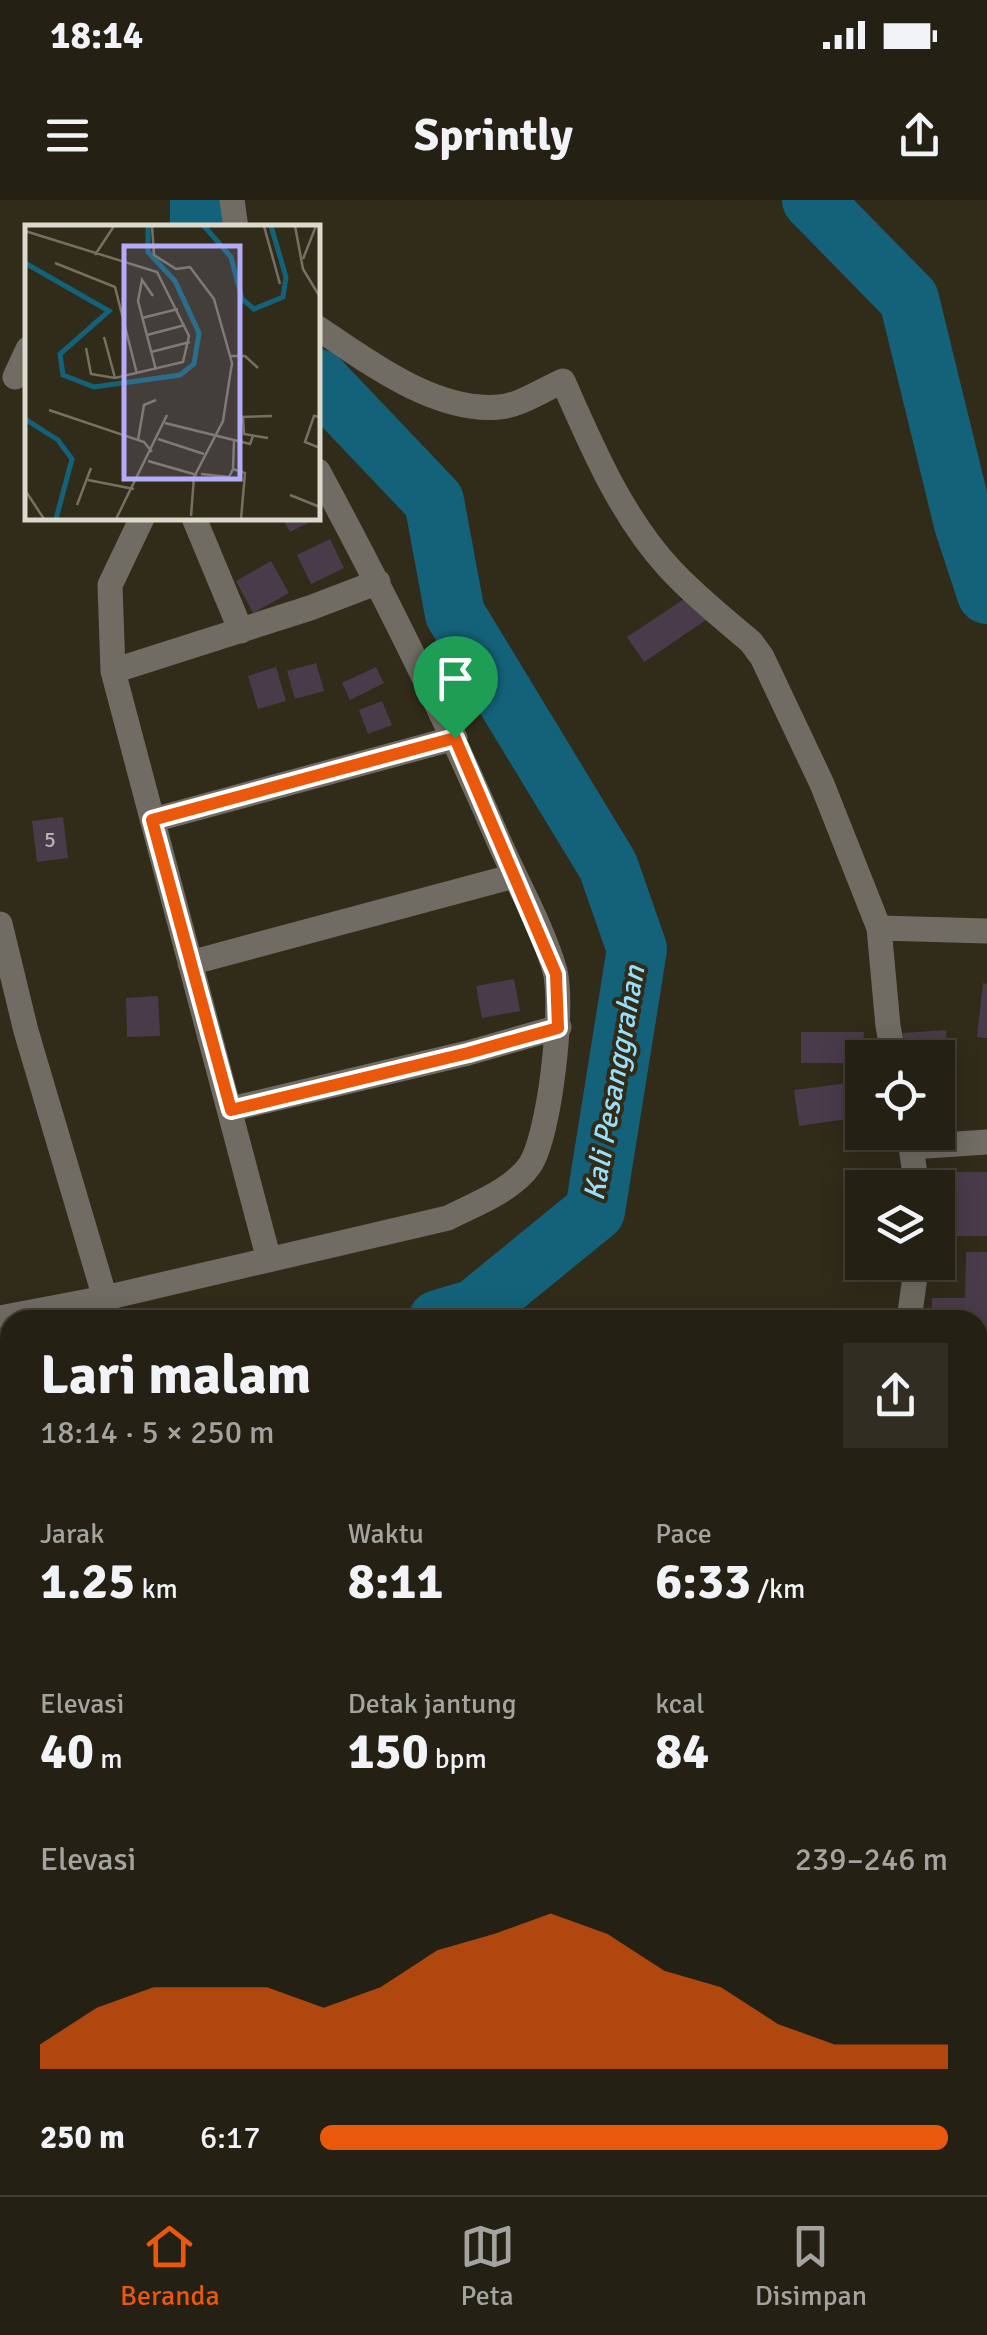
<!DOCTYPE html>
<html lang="id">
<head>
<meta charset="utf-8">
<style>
  :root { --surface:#252014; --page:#312d22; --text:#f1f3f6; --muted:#a3a3a0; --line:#423e34; --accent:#ea580c }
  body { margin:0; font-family:Signika,sans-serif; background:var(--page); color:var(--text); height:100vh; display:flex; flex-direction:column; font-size:38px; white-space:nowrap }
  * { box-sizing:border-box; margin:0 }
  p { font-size:32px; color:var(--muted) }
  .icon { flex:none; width:55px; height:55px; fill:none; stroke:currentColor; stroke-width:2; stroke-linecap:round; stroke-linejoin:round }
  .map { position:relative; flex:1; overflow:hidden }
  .drawer { position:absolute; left:0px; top:1110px; width:988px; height:885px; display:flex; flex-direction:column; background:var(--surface); border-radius:30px 30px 0 0; box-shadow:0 5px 25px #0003,0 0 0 2px var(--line) }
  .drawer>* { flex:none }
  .fabs { position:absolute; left:845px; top:840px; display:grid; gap:20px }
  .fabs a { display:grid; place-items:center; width:110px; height:110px; border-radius:0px; background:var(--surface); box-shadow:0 5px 25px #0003,0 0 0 2px var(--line); font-size:50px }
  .pin { position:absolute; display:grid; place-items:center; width:85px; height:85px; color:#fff; margin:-102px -42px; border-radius:50% 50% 50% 0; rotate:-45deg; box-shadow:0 0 10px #0007 }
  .pin .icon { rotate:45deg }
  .round { display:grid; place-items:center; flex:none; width:105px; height:105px; border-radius:0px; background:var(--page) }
  .head { display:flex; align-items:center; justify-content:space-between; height:170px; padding:0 40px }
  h1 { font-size:55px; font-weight:800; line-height:75px }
  .figures { display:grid; grid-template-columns:repeat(3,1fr); gap:15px; height:170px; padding:10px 40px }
  .figures div { display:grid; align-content:center }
  .figures b { font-size:50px; font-weight:800 }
  .figures small { font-size:28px; font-weight:400 }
  .figures p { font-size:28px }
  .chart { height:280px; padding:20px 40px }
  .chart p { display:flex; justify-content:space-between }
  .chart svg { width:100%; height:180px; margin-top:10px; fill:var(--accent); opacity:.7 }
  ul { padding:0 40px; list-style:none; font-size:32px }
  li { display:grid; grid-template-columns:160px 120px 1fr; align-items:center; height:75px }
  li i { height:25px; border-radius:12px; background:var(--accent) }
  .status { display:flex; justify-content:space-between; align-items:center; height:70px; padding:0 50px; background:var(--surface); direction:ltr }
  .status svg { height:28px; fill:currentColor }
  header { display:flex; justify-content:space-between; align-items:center; height:130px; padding:0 40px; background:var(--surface); font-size:45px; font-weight:800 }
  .dock { display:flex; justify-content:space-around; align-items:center; height:140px; border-top:2px solid var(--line); background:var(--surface); font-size:28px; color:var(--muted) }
  .dock a { display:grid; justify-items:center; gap:5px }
  .dock .on { color:var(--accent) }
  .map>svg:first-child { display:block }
</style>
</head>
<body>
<div class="status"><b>18:14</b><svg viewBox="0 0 49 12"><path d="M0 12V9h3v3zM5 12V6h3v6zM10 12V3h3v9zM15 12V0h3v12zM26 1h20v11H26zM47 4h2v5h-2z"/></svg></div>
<header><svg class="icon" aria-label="menu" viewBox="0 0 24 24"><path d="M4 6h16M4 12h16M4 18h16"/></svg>Sprintly<svg class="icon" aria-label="share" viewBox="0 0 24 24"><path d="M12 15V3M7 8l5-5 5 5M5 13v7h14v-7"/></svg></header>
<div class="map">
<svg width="987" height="1995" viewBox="0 0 987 1995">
  <rect width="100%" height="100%" fill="#312b1a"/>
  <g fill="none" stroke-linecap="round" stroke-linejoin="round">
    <path stroke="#14627a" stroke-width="60" d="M200 0V28
      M812 0 909 99 964 324 987 394
      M318 179 434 301 455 414 608 666 637 749 595 1011 475 1109 438 1120
      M0 1197H10"/>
  </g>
  <path fill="#4a3b4a" d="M282 318H318L290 332Z
    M330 339 344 368 311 384 297 355Z
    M271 361 289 393 253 413 236 381Z
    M690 395 706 420 644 462 627 437Z
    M316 463 324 491 295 499 287 471Z
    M276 467 286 501 258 509 248 476Z
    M376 467 384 483 350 500 342 483Z
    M382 501 392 525 368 534 359 510Z
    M63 617 68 658 37 662 32 621Z
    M514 779 520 811 482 818 476 786Z
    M983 783 987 784V838L977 837Z
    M158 796 160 836 127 837 126 798Z
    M946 830 953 922 938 923V858H905L903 833Z
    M801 832H864L862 863H801Z
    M849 883 854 918 799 926 794 890Z
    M933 972H987V1036H938V988H933Z
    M966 1052H987V1131H978V1120H932V1098H965Z
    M978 1303H987V1361H978Z
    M978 1365 987 1366V1400L978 1399Z
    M978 1446 987 1447V1486L978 1485Z
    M978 1549H987V1611H978Z
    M978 1682 985 1683 983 1731H978Z
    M978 1825 987 1827V1854L978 1852Z
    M978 1858 987 1859V1916L978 1914Z
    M97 1985 94 1995H69L37 1986Z
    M295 1985H337L334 1995Z
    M672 1985H726V1995H672Z
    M869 1985H911V1995H869Z
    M458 1990H504V1995H458Z"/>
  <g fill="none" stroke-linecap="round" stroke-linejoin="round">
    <path stroke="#706c64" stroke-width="25" d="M232 0 236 28
      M318 128C368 162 436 213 499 207 519 206 544 189 563 181 592 247 621 316 670 369 695 396 724 419 751 442L762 457 822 584 879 728 888 826 894 858
      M15 177 28 149
      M142 318 110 385 113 471 269 1060
      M194 318 241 431
      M113 471 310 408 378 382
      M153 620 455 538
      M0 724 26 831 105 1098
      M879 728 987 731
      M190 763 514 676
      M231 909 468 853 559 827
      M909 933 917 988
      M912 947 987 942
      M0 1118 105 1098 448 1018C475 1004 512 991 530 965 550 935 564 806 555 771 543 729 519 686 501 646 446 518 384 393 318 271
      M909 1120 917 1062
      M978 1236 987 1237
      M0 1619 10 1622
      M978 1675 987 1676
      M978 1930 987 1932
      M121 1995 126 1985
      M593 1995 596 1985"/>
  </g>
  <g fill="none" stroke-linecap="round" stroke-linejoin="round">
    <defs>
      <path id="route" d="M455 538 556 774 558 828 468 853 231 910 152 620Z"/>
    </defs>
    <use href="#route" stroke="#fff" stroke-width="20"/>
    <use href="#route" stroke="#ea580c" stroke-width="12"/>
  </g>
  <g text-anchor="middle" stroke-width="8" stroke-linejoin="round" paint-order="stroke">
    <g font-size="22" fill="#b8b2ac">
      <text x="50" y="647">5</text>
    </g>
    <g font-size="30" font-style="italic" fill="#99def9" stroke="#312b1a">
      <text transform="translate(614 883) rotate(-80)" y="10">Kali Pesanggrahan</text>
    </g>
  </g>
  <g transform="translate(25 25)">
    <rect width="295" height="295" fill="#312b1a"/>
    <path fill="none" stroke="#14627a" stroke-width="5" d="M179 1 206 32 217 74 229 84 258 72 261 52 246 1M0 38 84 86 35 129 38 150 69 162 155 150 169 139 174 108 150 56 123 27V1M0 194 33 215 47 234 31 294"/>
    <path fill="none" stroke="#757162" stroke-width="2.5" d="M127 1 129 30 151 44 165 42 189 74 207 138 198 196 169 252 166 291M239 1 255 59M270 1 278 44 295 72M0 6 132 47 164 111 158 137 90 153 66 149 61 123M70 30 89 1M278 34 291 1M30 38 90 62 112 149M128 71 117 55 113 76 131 145M117 93 153 84M122 110 160 100M79 112 90 153M126 127 165 117M206 131H220L233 143M24 185 119 217 127 227M295 192 289 191 280 217 295 223M140 198 225 219 228 211M243 213 219 209 218 192 247 191M133 214 179 229M113 215 119 180 131 175M209 216 208 244 220 248 216 294M123 236 172 250M176 249 204 252 208 244M63 255 109 264M0 265 19 294M265 270 295 282M52 280 66 243M91 294 142 190"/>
    <path fill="#b5acf8" fill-opacity="0.15" stroke="#b5acf8" stroke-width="5" d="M99 21H215V254H99Z"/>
    <rect width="295" height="295" fill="none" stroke="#dcd9cd" stroke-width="5"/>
  </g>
</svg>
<div class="fabs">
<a><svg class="icon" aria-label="locate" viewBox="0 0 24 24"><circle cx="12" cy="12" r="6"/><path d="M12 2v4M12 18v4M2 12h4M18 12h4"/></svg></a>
<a><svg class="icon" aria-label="layers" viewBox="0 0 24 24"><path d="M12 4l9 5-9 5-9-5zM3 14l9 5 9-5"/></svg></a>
</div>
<div class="pin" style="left:455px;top:538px;background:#1e9e55"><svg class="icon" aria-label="arrive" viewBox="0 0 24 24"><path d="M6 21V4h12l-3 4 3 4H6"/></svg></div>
<section class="drawer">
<div class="head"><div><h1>Lari malam</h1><p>18:14 · 5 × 250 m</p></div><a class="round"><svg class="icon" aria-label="share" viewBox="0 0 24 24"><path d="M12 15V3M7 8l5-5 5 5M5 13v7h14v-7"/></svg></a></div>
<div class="figures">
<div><p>Jarak</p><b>1.25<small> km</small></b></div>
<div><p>Waktu</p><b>8:11</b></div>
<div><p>Pace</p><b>6:33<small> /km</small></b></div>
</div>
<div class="figures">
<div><p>Elevasi</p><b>40<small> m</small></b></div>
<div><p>Detak jantung</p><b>150<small> bpm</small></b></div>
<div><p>kcal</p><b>84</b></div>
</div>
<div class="chart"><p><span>Elevasi</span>239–246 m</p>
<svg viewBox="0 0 160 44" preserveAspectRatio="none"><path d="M0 44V38L10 29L20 24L30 24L40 24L50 29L60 24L70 15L80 11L90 6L100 11L110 20L120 24L130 33L140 38L150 38L160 38V44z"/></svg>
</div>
<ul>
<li><b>250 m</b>6:17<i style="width:100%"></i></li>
</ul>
</section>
</div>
<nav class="dock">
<a class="on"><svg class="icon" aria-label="home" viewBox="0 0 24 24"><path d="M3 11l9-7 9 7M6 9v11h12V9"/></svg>Beranda</a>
<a><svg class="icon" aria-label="map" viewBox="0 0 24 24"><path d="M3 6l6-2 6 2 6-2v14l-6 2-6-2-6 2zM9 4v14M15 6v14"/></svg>Peta</a>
<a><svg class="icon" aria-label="saved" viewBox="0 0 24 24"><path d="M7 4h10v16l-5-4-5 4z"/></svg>Disimpan</a>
</nav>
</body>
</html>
